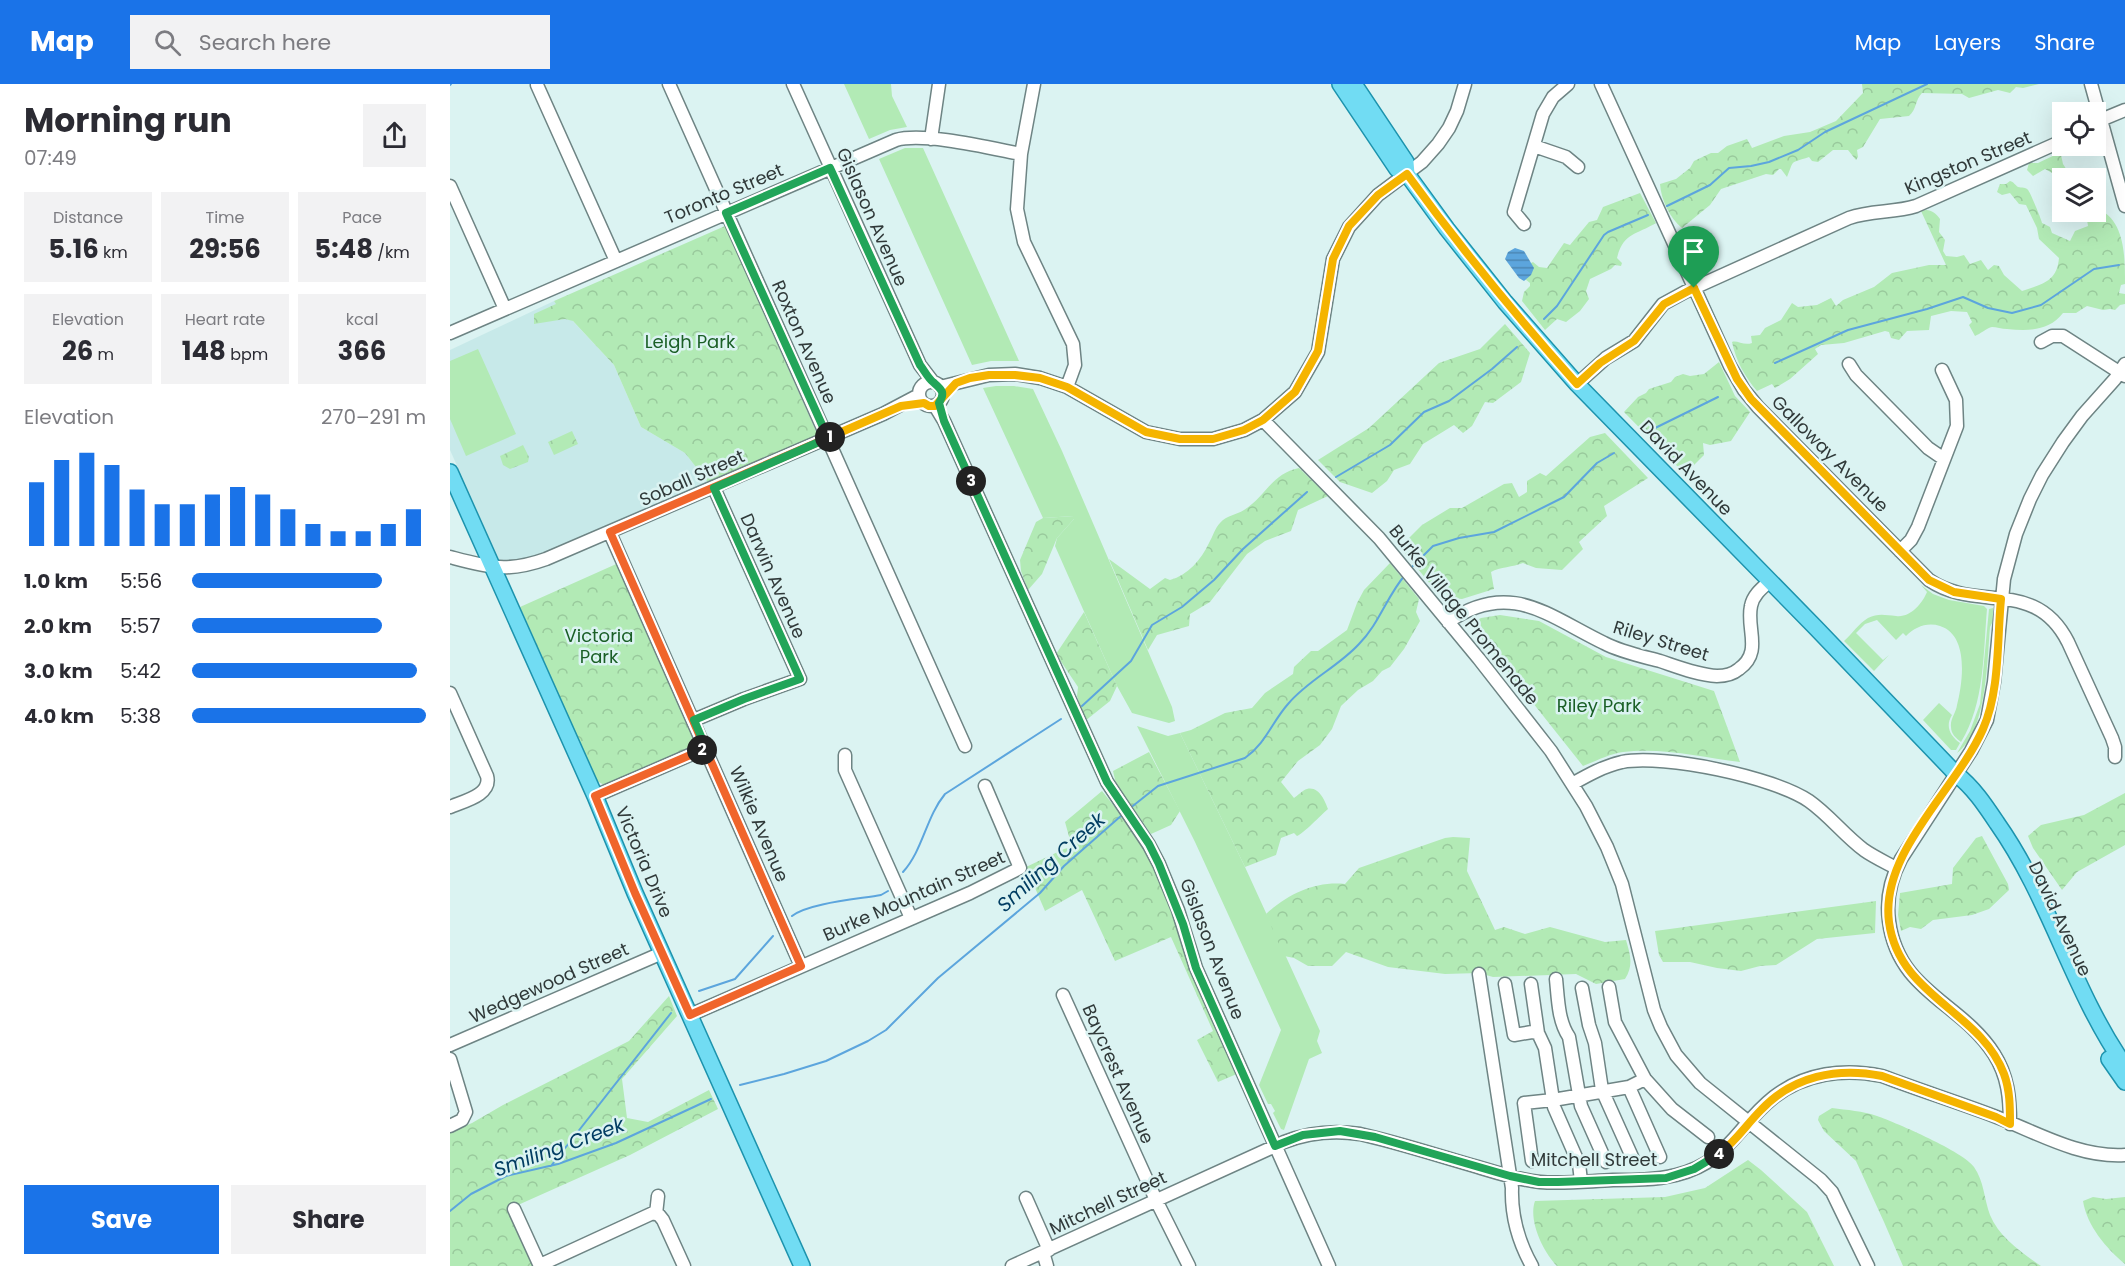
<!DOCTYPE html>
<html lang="en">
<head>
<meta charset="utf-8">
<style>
  :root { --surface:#fff; --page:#f2f2f3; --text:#2b2b33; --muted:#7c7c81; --accent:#1a73e8 }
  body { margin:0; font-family:Poppins,sans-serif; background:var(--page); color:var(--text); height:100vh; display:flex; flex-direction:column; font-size:22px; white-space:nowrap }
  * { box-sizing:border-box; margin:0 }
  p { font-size:20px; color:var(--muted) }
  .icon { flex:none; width:33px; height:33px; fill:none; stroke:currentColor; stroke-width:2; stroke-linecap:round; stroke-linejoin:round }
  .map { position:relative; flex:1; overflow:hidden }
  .drawer { display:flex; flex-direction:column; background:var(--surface); width:450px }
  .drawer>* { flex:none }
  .controls { position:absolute; left:1602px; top:18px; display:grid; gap:12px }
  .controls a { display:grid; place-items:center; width:54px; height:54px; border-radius:0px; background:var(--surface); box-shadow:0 6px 24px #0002; font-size:30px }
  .pin { position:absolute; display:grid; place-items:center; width:51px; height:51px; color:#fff; margin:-62px -26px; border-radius:50% 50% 50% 0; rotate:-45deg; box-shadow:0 0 6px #0007 }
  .pin .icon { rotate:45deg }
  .km { position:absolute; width:30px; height:30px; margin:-15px; border-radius:50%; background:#222; color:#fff; font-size:16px; line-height:30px; text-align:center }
  .round { display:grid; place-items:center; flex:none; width:63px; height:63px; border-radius:0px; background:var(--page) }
  .overview { display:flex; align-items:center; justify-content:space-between; height:102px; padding:0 24px }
  h1 { font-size:33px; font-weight:700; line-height:45px }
  .metrics { display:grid; grid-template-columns:repeat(3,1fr); gap:9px; height:102px; padding:6px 24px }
  .metrics div { display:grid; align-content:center; border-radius:0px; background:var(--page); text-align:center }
  .metrics b { font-size:26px; font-weight:700 }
  .metrics small { font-size:16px; font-weight:400 }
  .metrics p { font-size:16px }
  .chart { height:168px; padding:12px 24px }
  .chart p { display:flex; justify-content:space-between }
  .chart svg { width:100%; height:108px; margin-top:6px; stroke:var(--accent); stroke-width:6 }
  .cta { display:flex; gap:12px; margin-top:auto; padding:12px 24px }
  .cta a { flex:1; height:69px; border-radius:0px; background:var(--accent); color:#fff; font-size:24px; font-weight:700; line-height:69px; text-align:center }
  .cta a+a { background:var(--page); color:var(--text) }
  ul { padding:0 24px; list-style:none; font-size:20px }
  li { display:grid; grid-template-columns:96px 72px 1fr; align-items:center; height:45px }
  li i { height:15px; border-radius:8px; background:var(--accent) }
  header { display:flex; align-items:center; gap:36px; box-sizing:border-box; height:84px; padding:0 30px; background:var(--accent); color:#fff }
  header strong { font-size:28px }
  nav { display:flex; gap:33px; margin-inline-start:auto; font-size:21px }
  .search { width:420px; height:54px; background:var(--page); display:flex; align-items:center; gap:15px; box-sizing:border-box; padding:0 21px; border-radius:0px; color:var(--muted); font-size:22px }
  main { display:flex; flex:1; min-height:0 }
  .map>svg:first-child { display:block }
</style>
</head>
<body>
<header>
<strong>Map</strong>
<div class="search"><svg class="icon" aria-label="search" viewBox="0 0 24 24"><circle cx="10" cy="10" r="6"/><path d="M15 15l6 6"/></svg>Search here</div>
<nav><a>Map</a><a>Layers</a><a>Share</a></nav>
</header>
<main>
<section class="drawer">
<div class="overview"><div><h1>Morning run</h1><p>07:49</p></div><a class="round"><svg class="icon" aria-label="share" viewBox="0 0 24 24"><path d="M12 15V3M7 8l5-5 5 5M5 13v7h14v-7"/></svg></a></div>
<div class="metrics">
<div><p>Distance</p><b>5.16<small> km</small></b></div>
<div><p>Time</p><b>29:56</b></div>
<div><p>Pace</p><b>5:48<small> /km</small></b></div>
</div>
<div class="metrics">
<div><p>Elevation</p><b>26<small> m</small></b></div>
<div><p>Heart rate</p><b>148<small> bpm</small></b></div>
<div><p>kcal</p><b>366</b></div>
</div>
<div class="chart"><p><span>Elevation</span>270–291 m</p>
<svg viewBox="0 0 160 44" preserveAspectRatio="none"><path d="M5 44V18M15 44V9M25 44V6M35 44V11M45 44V21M55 44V27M65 44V27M75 44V23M85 44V20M95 44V23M105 44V29M115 44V35M125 44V38M135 44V38M145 44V35M155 44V29"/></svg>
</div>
<ul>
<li><b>1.0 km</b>5:56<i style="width:81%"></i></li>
<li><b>2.0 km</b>5:57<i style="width:81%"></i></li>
<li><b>3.0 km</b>5:42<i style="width:96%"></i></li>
<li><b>4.0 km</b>5:38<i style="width:100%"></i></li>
</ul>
<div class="cta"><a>Save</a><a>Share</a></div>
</section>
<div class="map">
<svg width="1675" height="1182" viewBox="0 0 1675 1182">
  <defs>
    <pattern id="forest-crowns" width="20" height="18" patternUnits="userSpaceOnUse" patternTransform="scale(1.5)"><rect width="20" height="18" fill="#b2eab5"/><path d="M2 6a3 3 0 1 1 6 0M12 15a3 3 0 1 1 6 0" fill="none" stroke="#99c99c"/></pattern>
    <pattern id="water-rules" width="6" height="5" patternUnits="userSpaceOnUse" patternTransform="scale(1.5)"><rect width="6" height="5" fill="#5ca5dd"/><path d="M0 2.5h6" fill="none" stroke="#4c87b4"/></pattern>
  </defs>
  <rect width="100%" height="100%" fill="#dbf3f2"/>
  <path fill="#c7e9e9" d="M104 217 164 281 191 343 235 369 260 401 53 485 0 366V266Z"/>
  <path fill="#b2eab5" d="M394 0H441L442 12 457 43 440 46 419 55Z
    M455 64H473L569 277H541L522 281 429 75Z
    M28 265 66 350 16 372 0 335V277Z
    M546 302H564L583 305 612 367 722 623 725 637 719 639 682 629 667 602 605 462 607 454 624 435V432L593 434 533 304Z
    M1471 501 1483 510 1499 516 1534 522 1537 525C1533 570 1535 618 1511 658 1506 654 1501 650 1501 643 1500 635 1506 629 1507 621 1513 598 1519 551 1490 542 1477 538 1465 543 1456 552L1453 549 1446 556 1427 536 1415 540 1406 549 1433 576 1439 571 1424 587 1394 557C1402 550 1409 539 1418 534 1428 529 1435 531 1446 532 1460 534 1472 520 1477 508Z
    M1543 524V537L1540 543C1537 577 1537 648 1507 669L1520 647 1530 620 1539 525Z
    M1489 619 1502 631C1495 642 1500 652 1510 659L1506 666H1501L1473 636Z
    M687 642 718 652 730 649 795 783 870 947 867 957 872 969 859 975 834 1046 831 1045 823 1029 825 1027 821 1020H818L809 1001 831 946 745 758Z"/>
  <path fill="url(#forest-crowns)" d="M1412 0H1589L1573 4 1566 3 1560 9 1548 6 1519 14 1512 10 1472 9C1465 16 1467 25 1459 32L1430 35 1413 63 1407 66 1408 73 1406 76 1398 66H1383L1368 78 1362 77 1359 73C1339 80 1345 74 1337 93L1331 85H1329L1323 91 1316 90 1271 105 1260 121 1232 144C1220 134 1211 116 1210 100L1226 95 1240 84 1244 77 1261 69H1268L1277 62 1297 55 1302 64 1334 52 1360 48 1386 37 1413 9Z
    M1607 70 1611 71 1613 80 1622 94H1612V110L1609 104 1610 96 1604 90 1595 85 1583 92 1577 86 1579 79H1588Z
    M1560 97C1564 98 1565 101 1568 103 1572 104 1576 103 1578 106 1580 108 1591 134 1592 139L1600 143 1602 149 1620 157 1625 147 1638 142 1636 130 1632 128 1627 130 1625 128H1646V124C1675 135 1675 171 1675 200L1671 201 1669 209 1675 210V220L1670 221 1665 226 1660 225 1653 226 1637 222 1626 229H1613C1599 247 1579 247 1557 245 1552 245 1546 243 1542 243 1537 244 1530 250 1525 252L1519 241 1522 238 1517 228 1501 227 1481 232 1479 246 1457 247 1449 256 1441 254 1439 248 1435 247 1394 259 1371 261 1365 265 1368 270 1340 295 1325 304 1322 300 1307 307C1295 293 1286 277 1282 258 1287 256 1294 262 1302 259L1301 252 1310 251 1315 244 1331 236 1342 219 1348 223 1367 221 1381 214 1386 222 1393 216 1424 203 1442 189 1479 181H1496L1471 127C1479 124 1485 128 1490 135L1489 148 1495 156 1493 167 1496 172 1507 173 1514 171 1520 180 1531 176 1538 186 1544 181 1549 182 1554 191 1572 207C1592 200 1607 198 1609 174L1589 155 1587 144 1576 121 1569 120 1560 109 1552 111 1547 108 1550 100H1556Z
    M1190 109 1206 139C1186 151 1173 149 1167 174L1172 179 1171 182 1165 181 1161 185 1140 195 1136 207 1139 215 1130 227 1116 238 1107 235 1095 246 1072 217 1074 208 1080 202V199L1075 195 1081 179 1083 178 1089 183 1097 184 1114 159 1120 161 1139 138 1147 136 1153 123Z
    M275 142 369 354 260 401 235 369 191 343 164 281 123 237 115 235 84 240V230L106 220 104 217Z
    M1055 240 1080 269 1071 298 1043 319 1035 318 1022 342 1013 349 1004 341 973 360 960 380 944 386 937 397 922 409 890 398 868 376 919 344 989 279 1030 265Z
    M1269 278 1285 312 1300 328 1281 357 1260 361 1253 359 1254 371 1235 390 1174 328 1188 313 1196 309 1199 305 1221 298 1225 293 1233 290 1240 292 1254 290Z
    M122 347 128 360 104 371 98 358Z
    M1155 349 1198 394 1154 422 1157 432 1129 458 1133 465 1112 486 1086 484 1073 479C1063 483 1050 483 1041 488L1044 505 1012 515 1000 514 986 498 981 501 950 463 972 441 1000 424H1012L1054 400 1062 399 1069 413 1077 408V397L1090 389 1096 392 1140 353Z
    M73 361 79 373 78 378 60 385 53 381 50 372Z
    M849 384 878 412 848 426 841 447 815 457 797 470 760 518 740 530 739 542 707 551 698 566 659 475 700 505 715 494 720 496C738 491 751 476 759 459 763 452 765 444 770 439 777 431 786 431 794 426 816 412 821 390 849 384Z
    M624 432V435L607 454 592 490 578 506 571 487 570 476 586 438 593 434Z
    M173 477 255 661 154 701 147 697 70 523Z
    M940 479 969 515 966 528 970 537 954 565 940 583 932 587 923 597 908 606 891 622 882 645 870 661 848 677 831 698 844 714C847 712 853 706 857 705 869 702 875 717 878 725 871 731 853 750 847 752L844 749 831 754 826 771 795 783 730 649 741 646 775 629 802 624 815 609 843 590 844 583 861 567H868L897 546 907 519 914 506Z
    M634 528 667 602 660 617 635 637 627 612 628 603 606 570Z
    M1050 531 1089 537 1156 573 1264 607 1290 678C1252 673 1211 663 1173 668 1159 670 1146 677 1133 682L1020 540 1031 534Z
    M699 668 730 727 721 741 701 750 666 700 663 687Z
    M652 707 693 758 721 816 789 989 768 998 747 956 763 947 721 853 665 877 632 806 595 827 576 783 614 765 622 763 615 738Z
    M1675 709V761L1627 788 1612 806 1583 764 1578 752 1591 741 1634 731Z
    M1532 752 1558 800 1559 806 1539 825 1522 831 1483 836 1471 845 1460 843 1451 847 1448 831 1450 809 1502 800 1503 784 1526 754Z
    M1003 753 1020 754 1017 787 1045 846 1054 843 1075 850 1100 843 1155 858 1176 856C1180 870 1184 881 1175 895L1146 900 1126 890 1043 893 1029 889 995 890 938 883 896 868 882 882H858L844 874 834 872 816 830C838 810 865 797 895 800L909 784 995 754Z
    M1426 817 1425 849 1367 855 1326 881 1310 882 1291 887 1267 884 1240 878H1213L1209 871 1205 847Z
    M219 912 227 932 172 995 177 1034 198 1038 259 1006 268 1025 180 1071 59 1125 84 1182H0V1048L22 1039 53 1021 179 957Z
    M1382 1024C1397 1026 1413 1027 1427 1032 1447 1039 1514 1068 1524 1083 1534 1097 1534 1115 1540 1131 1549 1153 1572 1169 1591 1182H1453L1434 1138 1406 1077 1374 1047 1368 1036 1369 1032Z
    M1298 1076 1311 1086 1357 1128 1384 1182H1107C1093 1168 1078 1136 1085 1117L1215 1113 1255 1104Z
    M1643 1113 1656 1115 1675 1113V1180C1656 1164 1637 1142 1633 1117Z"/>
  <path fill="url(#water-rules)" d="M1065 164 1074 167 1084 184 1081 191 1074 197 1069 194 1055 175 1058 168Z"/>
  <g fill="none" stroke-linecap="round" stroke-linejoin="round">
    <path stroke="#5ca5dd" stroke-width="2" d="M0 1 1 0
      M1217 122 1260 101 1279 84 1301 82 1319 78 1348 66 1375 48 1477 0
      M1094 235 1107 222 1154 151 1158 148 1198 131
      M1325 279 1398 246 1477 225 1513 213 1538 224 1562 229 1591 221 1644 185 1669 181
      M1195 349 1268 313
      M886 393 940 361 974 328 999 317 1042 285 1067 263
      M961 484 983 462 1009 454 1044 448 1114 413 1147 379 1164 369
      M632 622 681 577 702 541 732 523 764 496 793 465 857 408
      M679 725 708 702 795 674C816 659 822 638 838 620 858 596 888 583 909 560 929 540 937 512 955 491
      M453 788C473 766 476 733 495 710L611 635
      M342 832C358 819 409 815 431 811L438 807
      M249 907 285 895 323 852
      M290 1001 334 990 376 977 418 957 436 946 488 894 590 809 614 782 672 731
      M101 1082 221 929
      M0 1127 21 1110 56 1092 108 1080 166 1059 261 1015"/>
    <defs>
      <path id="minor" d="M219 0 515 662
        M343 0 470 281 483 298
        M584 0 571 70 567 125 574 158 623 260 625 281 617 303
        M1151 0 1280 282 1294 306 1308 323 1479 496C1527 529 1585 493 1618 558L1662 654 1665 663V673
        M1641 0 1675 122
        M87 1 166 177
        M1646 38 1675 26
        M481 55 489 0
        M1084 62 1116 73 1128 83
        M0 102 55 225
        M1074 140 1064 128 1093 30 1103 13 1118 0
        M0 249 446 56C474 48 540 64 571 70
        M1591 258 1602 252H1613L1675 292
        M1399 280 1406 291 1478 364 1494 375
        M469 310a12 12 0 1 1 24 0a12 12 0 1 1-24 0Z
        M1127 300 1156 274 1184 257 1213 220 1235 208 1399 134C1421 126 1444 129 1466 122L1612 57
        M490 303 539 291 565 290 590 294 617 303 696 348 730 355H763L794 346 813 336 845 308 868 268 883 175 899 143 928 111 972 78 988 60 999 44 1007 27 1015 0
        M485 322 494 337 657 698 699 761 709 780 728 826 746 884 879 1182
        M813 336 929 454 1029 575 1101 667 1136 722 1157 763 1172 800 1204 926 1211 943 1226 971 1250 999 1371 1096 1382 1108 1418 1182
        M160 449 351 882
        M1450 467 1461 456 1468 443 1507 342 1506 316 1492 286
        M0 473C38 483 57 489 96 475L433 330 469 311
        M998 538C1060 495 1098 532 1154 559 1171 568 1191 572 1210 577 1228 583 1248 591 1267 592 1275 592 1283 590 1289 585 1313 568 1296 545 1301 522 1303 511 1312 504 1320 497
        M0 609 37 692C42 711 14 717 0 723
        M244 636 294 615 350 595 264 404
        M395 671V686L461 834
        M1122 700C1138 691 1154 682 1172 678 1214 670 1324 693 1359 717 1379 731 1394 751 1414 766 1424 773 1435 778 1446 784
        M145 712 256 664
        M1029 890 1062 1104C1061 1133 1068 1157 1082 1182
        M1106 895C1108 914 1108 937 1119 953L1131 1022 1156 1078
        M1055 900 1064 951 1082 948 1088 949 1095 964 1103 1016 1074 1019 1082 1077
        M1081 900 1088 949
        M1159 903 1165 938 1195 995
        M1132 904 1139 941 1145 959 1152 1006 1183 1075
        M613 911 706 1116 739 1182
        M240 931 520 809 570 784 535 702
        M0 961 212 869
        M0 975 16 1028 12 1036 0 1042
        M1179 1003 1210 1073
        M1560 1040C1560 1014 1558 992 1544 970 1511 918 1448 908 1439 837 1436 815 1441 794 1451 775L1521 667 1537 636 1544 598 1554 495 1566 450 1580 415 1592 391 1613 358 1632 332 1665 295 1675 280
        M1131 1097 1129 1080 1104 1023 1103 1016 1179 1003 1195 995 1222 1025 1258 1053
        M576 1114 599 1166
        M64 1125 90 1182
        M206 1130 208 1112
        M593 1168 597 1182
        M90 1181 203 1129 209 1131 213 1136 234 1182
        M562 1182 834 1058C860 1048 883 1046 910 1050 950 1059 989 1072 1028 1083 1048 1089 1069 1096 1090 1098 1114 1100 1139 1097 1163 1096 1184 1096 1205 1096 1226 1091 1279 1078 1287 1042 1324 1013 1355 989 1394 984 1432 992 1469 1006 1507 1018 1544 1032 1586 1048 1629 1074 1675 1071"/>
      <path id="major" d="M890 0 947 85 957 90 997 145 1055 218 1127 300 1366 544 1506 690C1523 703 1535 721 1547 739 1600 814 1622 906 1675 982
        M904 0 956 78 957 90
        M0 388 145 712 185 809 352 1182
        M1659 975 1675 998"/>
    </defs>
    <use href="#minor" stroke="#6e8484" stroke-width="15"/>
    <use href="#major" stroke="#1d93ad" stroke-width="18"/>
    <use href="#minor" stroke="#fff" stroke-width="12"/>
    <use href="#major" stroke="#71dcf3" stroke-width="15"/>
  </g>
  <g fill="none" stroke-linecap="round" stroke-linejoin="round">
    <defs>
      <path id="split-1" d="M380 353 451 322 474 319 479 322H485L506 299 520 294 539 291H565L590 294 617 303 696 348 730 355H763L794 346 813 336 845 308 868 267 883 175 899 142 928 111 957 90C1010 163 1067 233 1127 300L1150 279 1184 257 1214 220 1244 204"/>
      <path id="split-2" d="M252 666 145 712 185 809 240 931 351 882 160 448 380 353"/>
      <path id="split-3" d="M252 666 256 664 244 636 294 615 350 595 264 404 378 354 276 129 380 84 470 281C474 286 478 294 483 298 491 305 496 308 489 319L494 337 521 397"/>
      <path id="split-4" d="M521 397 657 698 699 760 709 780 733 840 746 884 825 1062 853 1051 890 1047 925 1053 1060 1092 1089 1098H1108L1216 1094 1244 1085 1269 1070"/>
      <path id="split-5" d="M1244 204 1287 295 1301 315 1479 496 1504 508 1551 515C1547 556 1550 607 1533 645 1506 706 1430 768 1439 838 1449 913 1530 926 1554 990 1560 1006 1560 1023 1560 1040L1546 1033 1432 992C1387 983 1343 992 1311 1026 1297 1040 1285 1058 1269 1070"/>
    </defs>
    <use href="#split-1" stroke="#fff" stroke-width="12"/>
    <use href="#split-2" stroke="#fff" stroke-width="12"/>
    <use href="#split-3" stroke="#fff" stroke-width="12"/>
    <use href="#split-4" stroke="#fff" stroke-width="12"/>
    <use href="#split-5" stroke="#fff" stroke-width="12"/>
    <use href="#split-1" stroke="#f5b400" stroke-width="8"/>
    <use href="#split-2" stroke="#f0652b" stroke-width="8"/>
    <use href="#split-3" stroke="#22a559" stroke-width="8"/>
    <use href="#split-4" stroke="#22a559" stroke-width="8"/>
    <use href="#split-5" stroke="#f5b400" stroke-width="8"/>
  </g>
  <g text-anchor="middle" stroke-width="5" stroke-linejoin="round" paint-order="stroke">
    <g font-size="18" fill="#303939" stroke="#dbf3f2">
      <text transform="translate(1518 79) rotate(-23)" y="6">Kingston Street</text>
      <text transform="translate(274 110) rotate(-23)" y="6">Toronto Street</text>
      <text transform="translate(422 133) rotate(66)" y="6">Gislason Avenue</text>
      <text transform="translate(354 258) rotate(66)" y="6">Roxton Avenue</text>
      <text transform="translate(1380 370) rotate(45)" y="6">Galloway Avenue</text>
      <text transform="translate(1236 384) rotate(46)" y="6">David Avenue</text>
      <text transform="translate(242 394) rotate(-24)" y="6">Soball Street</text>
      <text transform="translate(323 492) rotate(66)" y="6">Darwin Avenue</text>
      <text transform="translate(1014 531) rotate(51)" y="6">Burke Village Promenade</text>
      <text transform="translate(1211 557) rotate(17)" y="6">Riley Street</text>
      <text transform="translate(309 740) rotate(67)" y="6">Wilkie Avenue</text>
      <text transform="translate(194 778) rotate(67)" y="6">Victoria Drive</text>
      <text transform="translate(464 812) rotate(-24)" y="6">Burke Mountain Street</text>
      <text transform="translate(1610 835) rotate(65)" y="6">David Avenue</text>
      <text transform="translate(762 865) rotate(69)" y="6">Gislason Avenue</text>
      <text transform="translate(99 899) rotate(-24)" y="6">Wedgewood Street</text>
      <text transform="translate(668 990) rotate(66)" y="6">Baycrest Avenue</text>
      <text x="1144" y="1082">Mitchell Street</text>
      <text transform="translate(658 1119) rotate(-25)" y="6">Mitchell Street</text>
    </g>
    <g font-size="18" fill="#1a5f26" stroke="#dbf3f2">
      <text x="240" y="264">Leigh Park</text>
      <text x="149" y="558">Victoria<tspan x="149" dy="21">Park</tspan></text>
      <text x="1149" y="628">Riley Park</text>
    </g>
    <g font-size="20" font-style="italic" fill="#023d62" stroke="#dbf3f2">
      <text transform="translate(601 778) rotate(-42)" y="7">Smiling Creek</text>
      <text transform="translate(109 1063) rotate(-20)" y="7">Smiling Creek</text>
    </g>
  </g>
</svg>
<div class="controls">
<a><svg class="icon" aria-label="locate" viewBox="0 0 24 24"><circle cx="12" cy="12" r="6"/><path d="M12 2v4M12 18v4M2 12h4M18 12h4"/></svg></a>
<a><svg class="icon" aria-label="layers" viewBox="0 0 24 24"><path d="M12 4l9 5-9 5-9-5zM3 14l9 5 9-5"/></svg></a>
</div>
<div class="pin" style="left:1244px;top:204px;background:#1e9e55"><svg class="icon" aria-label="arrive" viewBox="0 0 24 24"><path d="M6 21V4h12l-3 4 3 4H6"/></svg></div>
<b class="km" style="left:380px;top:353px">1</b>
<b class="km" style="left:252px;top:666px">2</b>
<b class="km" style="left:521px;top:397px">3</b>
<b class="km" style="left:1269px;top:1070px">4</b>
</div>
</main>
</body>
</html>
